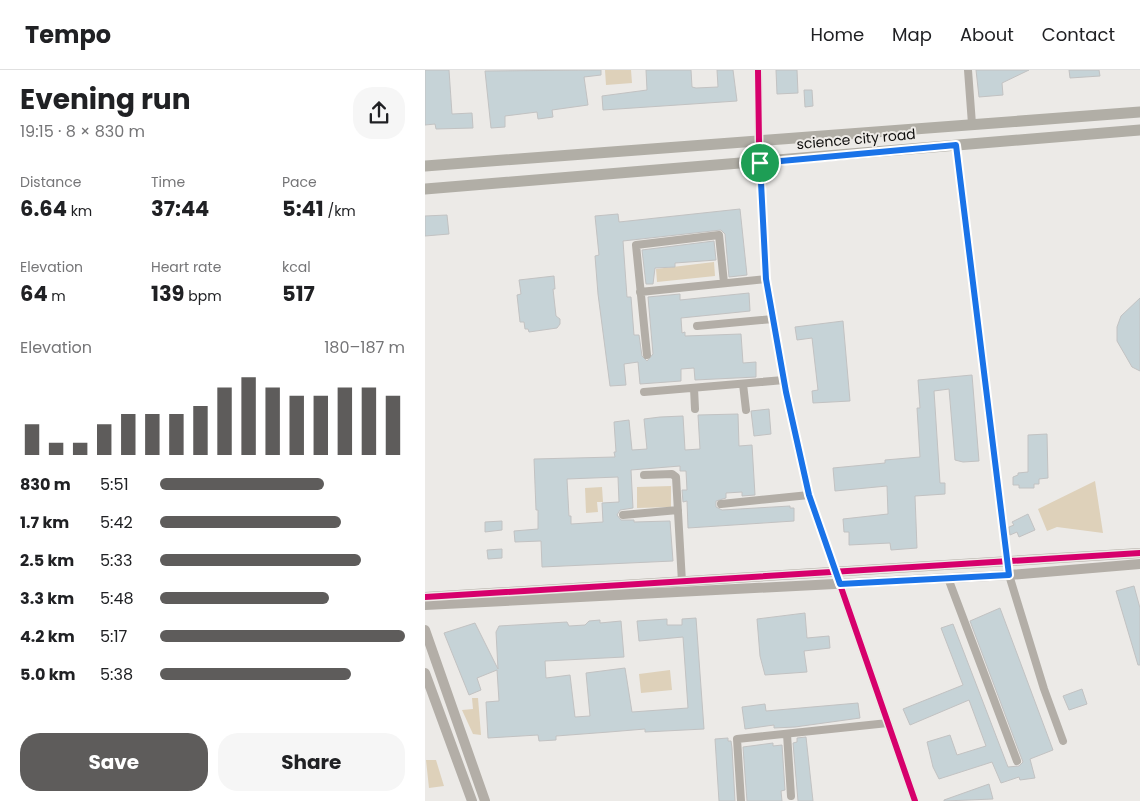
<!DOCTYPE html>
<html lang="en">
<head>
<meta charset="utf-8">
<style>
  :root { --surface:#fff; --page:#f6f6f6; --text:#202124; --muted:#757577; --line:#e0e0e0; --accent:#5e5c5b }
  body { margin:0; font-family:Poppins,sans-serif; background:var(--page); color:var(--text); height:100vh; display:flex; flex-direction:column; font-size:19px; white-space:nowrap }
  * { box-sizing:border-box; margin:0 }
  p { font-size:16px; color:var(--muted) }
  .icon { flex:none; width:28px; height:28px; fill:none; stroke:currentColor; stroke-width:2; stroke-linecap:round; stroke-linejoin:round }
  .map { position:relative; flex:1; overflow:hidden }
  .sheet { display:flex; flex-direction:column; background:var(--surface); width:425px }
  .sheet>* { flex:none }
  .pin { position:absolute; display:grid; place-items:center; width:42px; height:42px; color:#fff; margin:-21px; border:2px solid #fff; border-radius:50%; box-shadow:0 1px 5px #0007 }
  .round { display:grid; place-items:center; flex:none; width:52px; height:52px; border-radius:20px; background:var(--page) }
  .overview { display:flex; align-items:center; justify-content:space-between; height:85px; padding:0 20px }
  h1 { font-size:28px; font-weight:700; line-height:38px }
  .figures { display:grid; grid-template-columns:repeat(3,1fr); gap:8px; height:85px; padding:5px 20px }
  .figures div { display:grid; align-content:center }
  .figures b { font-size:21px; font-weight:700 }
  .figures small { font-size:14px; font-weight:400 }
  .figures p { font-size:14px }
  .chart { height:140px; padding:10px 20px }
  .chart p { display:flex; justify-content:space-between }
  .chart svg { width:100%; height:90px; margin-top:5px; stroke:var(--accent); stroke-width:6 }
  .cta { display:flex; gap:10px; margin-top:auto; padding:10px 20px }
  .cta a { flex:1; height:58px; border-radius:20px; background:var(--accent); color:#fff; font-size:20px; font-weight:700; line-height:58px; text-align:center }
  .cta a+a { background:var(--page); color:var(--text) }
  ul { padding:0 20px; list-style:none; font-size:16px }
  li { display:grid; grid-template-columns:80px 60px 1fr; align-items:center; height:38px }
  li i { height:12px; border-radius:6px; background:var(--accent) }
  header { display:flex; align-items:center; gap:30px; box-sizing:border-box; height:70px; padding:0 25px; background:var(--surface); border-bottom:1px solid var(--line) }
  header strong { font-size:24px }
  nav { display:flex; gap:28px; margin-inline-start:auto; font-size:18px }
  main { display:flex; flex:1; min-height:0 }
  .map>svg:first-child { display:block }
</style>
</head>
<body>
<header>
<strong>Tempo</strong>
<nav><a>Home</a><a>Map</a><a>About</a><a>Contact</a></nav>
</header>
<main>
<section class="sheet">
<div class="overview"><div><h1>Evening run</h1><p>19:15 · 8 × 830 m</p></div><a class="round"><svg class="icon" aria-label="share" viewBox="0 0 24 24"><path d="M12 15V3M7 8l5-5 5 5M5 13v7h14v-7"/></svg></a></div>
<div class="figures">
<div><p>Distance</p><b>6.64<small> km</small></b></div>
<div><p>Time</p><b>37:44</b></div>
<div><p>Pace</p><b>5:41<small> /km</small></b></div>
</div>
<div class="figures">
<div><p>Elevation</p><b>64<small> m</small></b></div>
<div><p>Heart rate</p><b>139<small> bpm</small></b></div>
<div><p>kcal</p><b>517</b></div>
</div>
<div class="chart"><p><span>Elevation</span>180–187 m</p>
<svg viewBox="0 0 160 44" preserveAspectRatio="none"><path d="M5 44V29M15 44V38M25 44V38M35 44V29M45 44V24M55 44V24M65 44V24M75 44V20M85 44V11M95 44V6M105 44V11M115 44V15M125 44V15M135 44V11M145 44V11M155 44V15"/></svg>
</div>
<ul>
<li><b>830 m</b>5:51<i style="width:67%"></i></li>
<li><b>1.7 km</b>5:42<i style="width:74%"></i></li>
<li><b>2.5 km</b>5:33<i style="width:82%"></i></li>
<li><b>3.3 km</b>5:48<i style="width:69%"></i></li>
<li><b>4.2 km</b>5:17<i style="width:100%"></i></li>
<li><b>5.0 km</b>5:38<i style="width:78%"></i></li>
</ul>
<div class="cta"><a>Save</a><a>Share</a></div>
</section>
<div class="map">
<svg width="715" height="731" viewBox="0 0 715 731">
  <rect width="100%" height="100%" fill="#eceae7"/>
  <path fill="#ded1ba" d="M180 0H206L207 13 181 15Z
    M289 192 290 206 232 212 231 199Z
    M670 411 678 463 632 457 622 461 613 439Z
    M246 416V437L212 438V417Z
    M177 417 178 432H172L173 442 161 443 160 418Z
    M245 600 247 620 216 623 214 604Z
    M47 628H53L56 665 48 664 37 640 48 639Z
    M1 690H11L19 716 4 718Z"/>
  <path fill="#c6d3d7" stroke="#c2c2c2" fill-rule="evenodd" d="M0 0H24L27 44 47 43 48 58 11 59 10 54 0 55Z
    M176 0V5L159 7 163 35 127 40 128 47 113 49 112 42 80 46V57L66 58 60 1Z
    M221 0H266L267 17 271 18 293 17 292 0H308L312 31 178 40 177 26 222 20Z
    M351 0H372L373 23 352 24Z
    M551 0H604L577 13 578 25 554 27Z
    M644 0H674L675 6 645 8Z
    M379 20H387L388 36 380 37Z
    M315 139 322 205 304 207 300 164 296 160 198 171 202 227H206L209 265H214L217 286 222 291 228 284 223 227 255 224V230L324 223 325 241 256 248 257 263 260 262V266L316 264 318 293 331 292V307L270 310 269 298 256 299V311L215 314 213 292 199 294 201 315 185 316 173 224 170 186 174 185 170 146 193 144 194 152Z
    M22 145 24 164 0 166V146Z
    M289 171 291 190 250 193V197L230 198 228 214H221L217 180Z
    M129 206 130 219H128L131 246 135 249V254L132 258 104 262 103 259H100L99 252H95L92 225 96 224 94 210Z
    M715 228V301L707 297 692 271V257L696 246Z
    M418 251 425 331 388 333 387 321 393 320 387 268 372 270 370 257Z
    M547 305 554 391 538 392 530 390 524 319 509 321 515 413H520V424L490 426 492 478 466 480 465 473 424 475V462H419L418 449 463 444 462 416 410 421 408 398 460 393V390L495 387 492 338H495L493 310Z
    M344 339 346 364 329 366 326 341Z
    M313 344 314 376 327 375 330 425 317 426V422L301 423V428L291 431V437L297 440 365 436V438H369V451L263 458 262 431 258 432 257 420H262L261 401H255V396L206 400 208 438 195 440 192 445 196 450H209V452L245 451 248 491 117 497 116 471 90 472 89 461 113 459V440H111L109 389 190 387 189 382H191L189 352 204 350 207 380 222 379 219 349 235 347 258 346 260 380 275 379 273 345ZM193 407 194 432 177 433 178 452 146 454V446H144L142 409Z
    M622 364 623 408 614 409V414H609V418H594V415H588V407L593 405V403L603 402V365Z
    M603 444 610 460 594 467 592 462 585 465 584 457 589 455 587 452Z
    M77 451V460L60 462V452Z
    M77 479V488L63 489 62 480Z
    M709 516 715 538V595H713L691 521Z
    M575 538 628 680 605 689 610 708 595 710 594 707 576 713 567 692 514 709 508 697 502 672 525 665 532 685 561 676 544 630 485 655 478 639 538 615 516 558 528 554 583 697 594 696 598 692 545 551Z
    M380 543 382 568 404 566 405 578 379 581 382 602 340 605 335 586 332 549Z
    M271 548 279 659 220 662V659L184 662 131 666V670L114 671 113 665 63 668 61 632 74 631 72 600 52 608 56 620 44 625 19 563 50 553 73 599 71 562 74 556 142 552 144 556 160 555 164 551 175 550V553L196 551 199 587 120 591 121 608 145 605 150 647 165 646 161 603 200 598 207 642 263 638 258 567 214 571 212 551 242 549V555H257V549Z
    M657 619 662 634 644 640 638 626Z
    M433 633 435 648 370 657 349 658V655L320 659 317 637 340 634 341 641Z
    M381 667 388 731H373L368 673 372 672V668Z
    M303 668V671H306L307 678 310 731H294L290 669Z
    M348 673V676L357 675 360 720 356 721 357 731H322L318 677Z
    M564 714 568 729 519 731V730Z"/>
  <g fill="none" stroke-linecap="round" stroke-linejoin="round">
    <path stroke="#b3aea7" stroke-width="8" d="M333 0 334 71 341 209 361 322 384 425 490 731
      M543 0 547 54
      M531 75 584 505 619 619 638 671
      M215 222 341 209
      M272 256 348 249
      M222 285 211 175 294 165 299 213
      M318 314 321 340
      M269 318 270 339
      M219 322 359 310
      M219 405 247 404 251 407 257 512
      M296 434 384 425
      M198 445 253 440
      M523 508 592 691
      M362 664 366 726
      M316 731 312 669 463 653"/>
    <path stroke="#b3aea7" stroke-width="10" d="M0 527 715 483
      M0 535 584 505 715 494
      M0 560 60 731
      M0 603 47 731"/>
    <path stroke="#b1aea6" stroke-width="11" d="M0 96 715 42
      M0 119 715 60"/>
    <defs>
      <path id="cycleway" d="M333 0 334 71 341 209 361 322 384 425 490 731
        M0 527 715 483"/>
    </defs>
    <use href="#cycleway" stroke="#edeae6" stroke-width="9"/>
    <use href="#cycleway" stroke="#d6006c" stroke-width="6"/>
  </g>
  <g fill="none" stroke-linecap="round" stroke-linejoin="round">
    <defs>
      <path id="route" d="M531 75 584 505 415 514 384 425 361 322 341 209 335 93Z"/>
    </defs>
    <use href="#route" stroke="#fff" stroke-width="10"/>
    <use href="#route" stroke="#1a73e8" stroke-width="6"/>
  </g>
  <g text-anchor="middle" stroke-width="4" stroke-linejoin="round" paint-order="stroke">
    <g font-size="14" fill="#11100f" stroke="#edeae6">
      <text transform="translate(431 69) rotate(-5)" y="5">science city road</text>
    </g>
  </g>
</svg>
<div class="pin" style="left:335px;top:93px;background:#1e9e55"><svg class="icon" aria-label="arrive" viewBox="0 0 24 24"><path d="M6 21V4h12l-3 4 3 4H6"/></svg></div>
</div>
</main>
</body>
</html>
